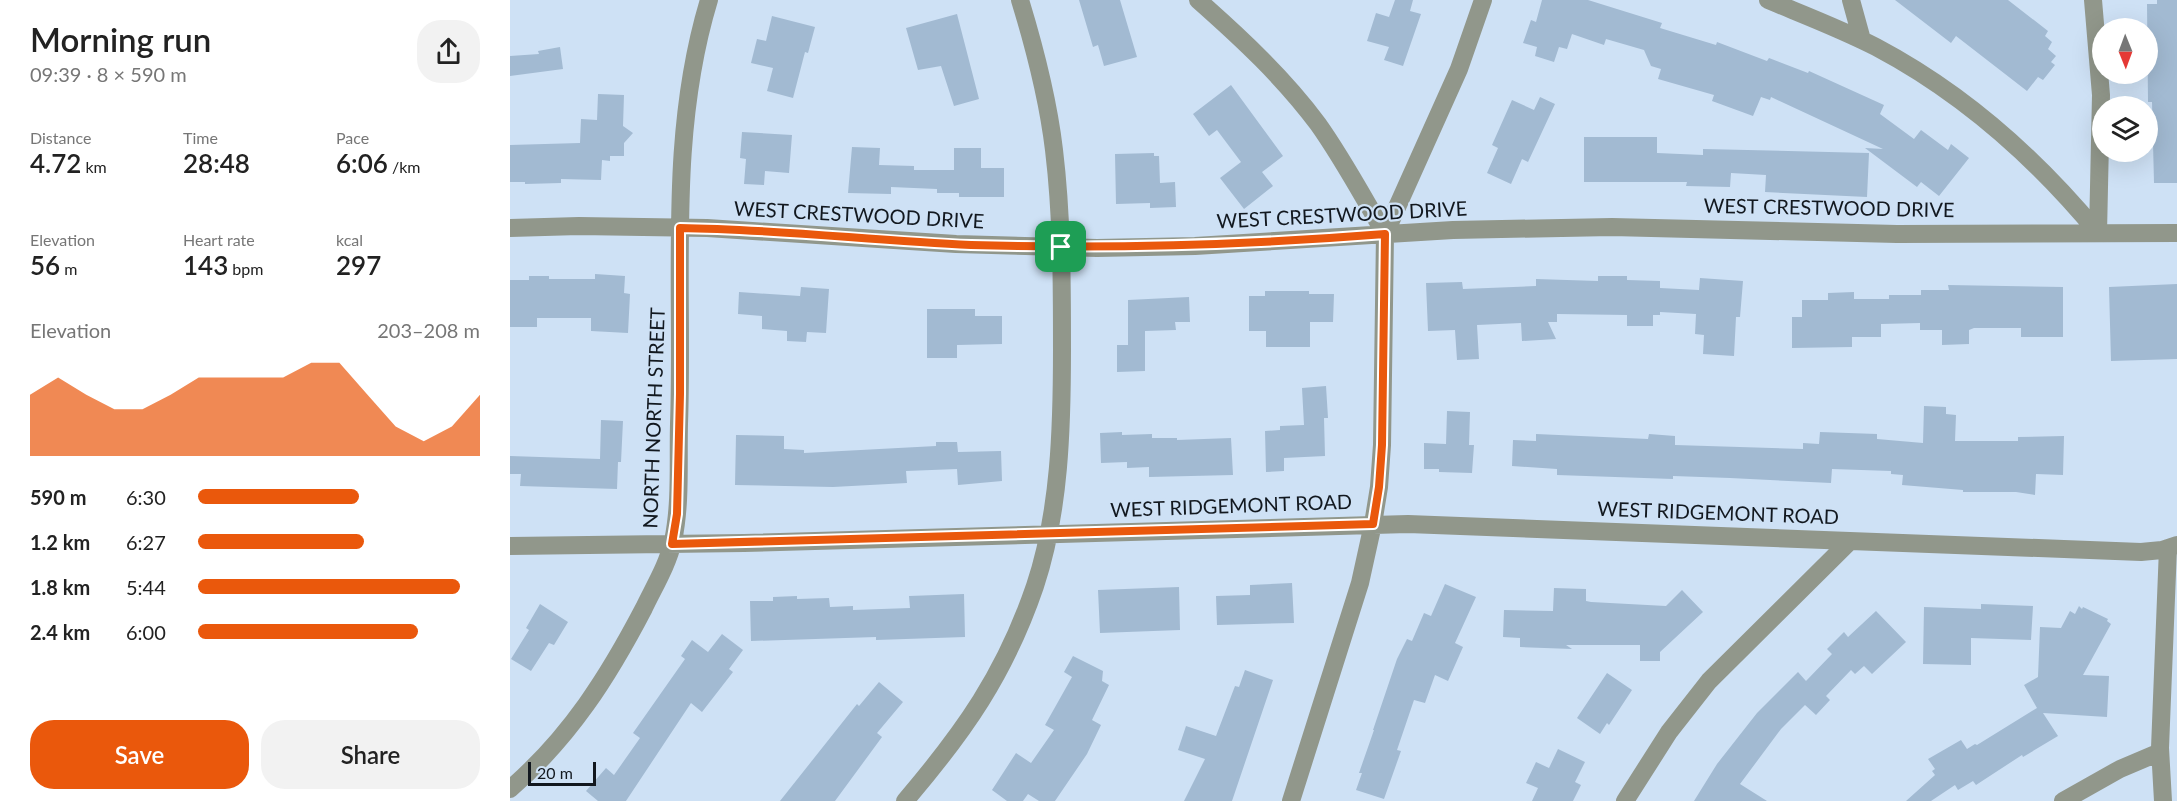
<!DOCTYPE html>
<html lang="en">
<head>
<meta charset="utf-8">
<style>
  :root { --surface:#fff; --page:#f2f2f2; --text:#222; --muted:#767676; --accent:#ea580c }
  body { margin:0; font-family:Lato,sans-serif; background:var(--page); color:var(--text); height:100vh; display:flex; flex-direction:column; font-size:22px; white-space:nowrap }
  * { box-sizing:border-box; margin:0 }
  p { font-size:20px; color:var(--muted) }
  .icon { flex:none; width:33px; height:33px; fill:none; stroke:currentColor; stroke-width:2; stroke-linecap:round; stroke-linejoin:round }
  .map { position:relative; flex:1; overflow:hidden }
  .side { display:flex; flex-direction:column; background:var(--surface); width:510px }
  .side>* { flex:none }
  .needle { width:39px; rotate:179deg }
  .buttons { position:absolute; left:1582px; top:18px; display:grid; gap:12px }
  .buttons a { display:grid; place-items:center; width:66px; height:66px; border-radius:50%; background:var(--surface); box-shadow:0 6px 24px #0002; font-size:30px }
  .scale { position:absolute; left:18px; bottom:15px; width:68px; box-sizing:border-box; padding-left:6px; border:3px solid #12181f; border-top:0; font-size:16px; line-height:21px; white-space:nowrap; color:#12181f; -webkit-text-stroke:4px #cee1f5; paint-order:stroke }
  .pin { position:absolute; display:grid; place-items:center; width:51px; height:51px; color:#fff; margin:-26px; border-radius:12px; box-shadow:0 3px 9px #0006 }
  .round { display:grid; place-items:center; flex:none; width:63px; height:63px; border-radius:24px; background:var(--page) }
  .head { display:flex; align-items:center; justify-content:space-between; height:102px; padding:0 30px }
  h1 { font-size:33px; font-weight:600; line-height:45px }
  .stats { display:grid; grid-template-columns:repeat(3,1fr); gap:9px; height:102px; padding:6px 30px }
  .stats div { display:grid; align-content:center }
  .stats b { font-size:26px; font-weight:600 }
  .stats small { font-size:16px; font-weight:400 }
  .stats p { font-size:16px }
  .chart { height:168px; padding:12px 30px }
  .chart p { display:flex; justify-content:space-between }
  .chart svg { width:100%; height:108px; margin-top:6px; fill:var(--accent); opacity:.7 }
  .cta { display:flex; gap:12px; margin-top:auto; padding:12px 30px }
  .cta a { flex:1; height:69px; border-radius:24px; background:var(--accent); color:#fff; font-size:24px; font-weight:600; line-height:69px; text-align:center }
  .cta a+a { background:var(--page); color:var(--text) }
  ul { padding:0 30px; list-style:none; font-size:20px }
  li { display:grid; grid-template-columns:96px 72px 1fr; align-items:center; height:45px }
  li i { height:15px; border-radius:8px; background:var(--accent) }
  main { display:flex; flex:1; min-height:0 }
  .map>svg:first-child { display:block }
</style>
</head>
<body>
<main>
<section class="side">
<div class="head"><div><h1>Morning run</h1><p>09:39 · 8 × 590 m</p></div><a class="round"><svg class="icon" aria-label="share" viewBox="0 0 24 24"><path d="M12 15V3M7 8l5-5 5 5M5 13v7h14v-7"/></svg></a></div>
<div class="stats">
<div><p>Distance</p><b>4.72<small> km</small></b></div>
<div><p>Time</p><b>28:48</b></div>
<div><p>Pace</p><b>6:06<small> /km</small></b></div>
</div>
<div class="stats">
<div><p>Elevation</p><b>56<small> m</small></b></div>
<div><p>Heart rate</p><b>143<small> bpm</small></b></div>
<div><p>kcal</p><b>297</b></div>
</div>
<div class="chart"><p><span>Elevation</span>203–208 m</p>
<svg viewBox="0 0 160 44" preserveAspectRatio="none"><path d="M0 44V19L10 12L20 19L30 25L40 25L50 19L60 12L70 12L80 12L90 12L100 6L110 6L120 19L130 32L140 38L150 32L160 19V44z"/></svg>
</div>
<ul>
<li><b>590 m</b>6:30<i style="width:57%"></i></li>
<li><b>1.2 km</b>6:27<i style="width:59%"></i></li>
<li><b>1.8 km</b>5:44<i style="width:93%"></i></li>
<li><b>2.4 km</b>6:00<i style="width:78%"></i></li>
</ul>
<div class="cta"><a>Save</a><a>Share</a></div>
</section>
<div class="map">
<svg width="1667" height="801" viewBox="0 0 1667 801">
  <rect width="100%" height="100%" fill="#cee1f5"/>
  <path fill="#a2bad2" d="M569 0H610L627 57 594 66 588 45 583 47Z
    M885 0H903L900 11 911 14 893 66 874 60 879 47 857 41 866 13 879 17Z
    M1032 0H1078L1152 23 1150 28 1206 45 1207 42 1257 61 1259 58 1298 73 1299 71 1374 105 1370 114 1404 139 1411 130 1438 150 1441 144 1459 158 1429 196 1411 182 1407 187 1355 148 1373 149 1261 97 1260 100 1251 97 1243 116 1202 101 1204 95 1148 79 1151 69 1141 66 1134 50 1096 39 1094 45 1062 34 1057 49 1049 47 1044 62 1025 56 1027 47 1013 43 1021 20 1026 22Z
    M1385 0H1498L1538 31 1535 36 1542 42 1538 49 1546 56 1541 62 1545 65 1533 80 1528 77 1517 91 1446 36 1441 43Z
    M1647 0H1667V183H1644L1642 102H1638L1637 4H1647Z
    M447 14 469 99 444 106 431 66 408 70 396 28Z
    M262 16 305 27 298 53 295 52 283 98 257 91 263 68 241 63 247 39 256 41Z
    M50 47 53 69 0 76V56L29 54 28 51Z
    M721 85 773 156 752 172 763 186 734 209 710 178 731 162 707 130 699 136 683 114Z
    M88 94 114 95 113 126 123 133 114 143V156H100V161L92 160 91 180 51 179V183L15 184V182H0V145L70 143 71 119 87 120Z
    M1030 97 1045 104 1018 162 1012 159 1001 184 977 173 988 148 982 145 1002 100 1024 110Z
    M232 132 282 135 279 173 255 171 254 185 234 184 236 159 230 158Z
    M1074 137H1147V153L1193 155V149L1359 153 1357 197 1255 192 1256 175 1221 173 1220 187 1176 186 1177 182H1074Z
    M342 147 370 148 369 165 404 166V170H444V148H471V168H494V197H449V193H427V189L381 187V194L338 193Z
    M644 153V156H649L650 183 665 182 666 207 640 208V203L606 204 605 154Z
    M85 274 115 276 114 293 120 294 118 333 81 331V318H27V327H0V280H19V276H39V279H85Z
    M1088 276H1117V280L1150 281V288L1189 290 1190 278 1233 281 1230 317H1226L1224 356 1193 354 1194 335 1185 334 1186 314 1150 312V315H1143V326H1117V315L1047 314V322H1038L1046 339 1012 341 1011 323 967 325 969 359 947 360 945 330 918 331 916 283 952 282 953 289 1026 286V279L1088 281Z
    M1667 284V359L1601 361 1599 287Z
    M1438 285 1553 287V337H1511V328H1464L1459 330V344L1432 345V330H1410V323L1371 324V337H1342V347L1282 348V317H1292V300H1318V293L1344 292V299H1379V295H1411V290H1439Z
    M291 287 319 289 316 333 297 332 296 342 277 341V331L252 329V316L228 314 229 292 290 296Z
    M755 291H799V294H824L823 322H800V347H756V331H739V296H755Z
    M679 297 680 322H665L666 330 635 331V371L607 372V345H618V300Z
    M417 309H465V316H492V344L447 345V358H417Z
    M816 386 818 418H814L815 456 774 458V471L756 472 755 431 770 430V426L794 425 792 388Z
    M1414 406 1436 407V414L1446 415 1445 441H1508V437L1554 436 1553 475 1526 474 1525 495 1506 492H1453V490L1392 485 1393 475 1381 474V471L1322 469 1321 483 1220 478 1163 476V479L1047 475V469L1002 466 1003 440 1026 441V434L1138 439 1139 434 1165 436V445L1293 449V443L1309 444 1310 432 1367 434V439L1413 443Z
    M937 411 960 412 959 445H964L962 473 929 472V469H914V443L936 444Z
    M91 420 113 421 111 462H108L107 489 10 486 11 474H0V456L90 459Z
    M612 432V435L642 434V438H667V440L721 438 723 475 639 477V467L617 468V462L591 463 590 433Z
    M226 435 274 436V449L294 450V453L426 446V442H447L448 452 491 451 492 481 448 485 447 469 396 471 397 483 323 487 225 485Z
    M782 583 784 623 707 625 706 596 740 595V585Z
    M935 584 966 597 945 643 953 647 938 681 925 675 915 703 904 700 887 750 891 751 874 799 846 790 852 773H849L864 730H863L887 659 897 639 902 641 914 613 921 616Z
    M669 587 670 630 590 633 588 590Z
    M1044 588 1076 589V601L1081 602 1156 606 1172 590 1193 612 1150 652V661H1130V645H1056L1062 649 1010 647V638L993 637 994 610 1043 611Z
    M454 594 455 637 366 640V637L241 641 240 601H263V597L287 596V599L319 598 320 607 343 606V610L400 608 399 596Z
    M30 604 58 622 44 645 39 643 21 671 1 659 19 630 16 628Z
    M1471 604 1523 606 1521 640 1461 638V665L1413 664 1414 607 1471 609Z
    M1569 606 1572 609 1573 607 1598 619 1597 621 1601 624 1573 675 1599 676 1597 717 1533 713 1548 736 1513 757 1512 755 1466 785 1463 781 1448 790 1445 785 1421 801H1396L1425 775 1422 771 1425 769 1418 759 1451 740 1457 749 1465 744 1467 745 1527 708 1514 685 1528 677 1530 627 1551 628 1560 611 1565 614Z
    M1366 611 1396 642 1362 674 1354 666 1345 674 1341 670 1316 696 1320 700 1306 715 1295 705 1271 729 1230 784 1257 801H1184L1207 764 1247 713 1288 672 1296 681 1322 654 1317 649 1334 632 1338 637Z
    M212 634 233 650 219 669 223 672 192 712 181 703 116 801H88L76 791 96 768 104 775 130 738 123 733 175 659 171 656 182 640 198 652Z
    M563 656 593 671 592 681 599 685 582 720 591 725 577 754 545 801H529L518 794 513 801H497L482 790 506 753 521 763 544 730 535 725 562 677 554 672Z
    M735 670 763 680 722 801H674L695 759 668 750 676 726 706 736 725 686 729 687Z
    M1097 673 1122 690 1099 725 1097 723 1090 734 1067 718Z
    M369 682 393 702 367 733 372 737 325 801H270L347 704 349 706Z
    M1048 749 1075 762 1065 782 1071 785 1063 801H1022L1028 788 1016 783 1026 762 1039 768Z"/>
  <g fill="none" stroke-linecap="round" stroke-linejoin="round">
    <path stroke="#91978b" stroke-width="18" d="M688 0C731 38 774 78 808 124 833 159 853 197 875 234
      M1258 0C1294 15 1331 29 1366 47 1453 93 1526 158 1588 233
      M1341 0 1352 40
      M1583 0 1591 95 1588 233
      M0 228 69 226 197 228 446 244 587 248 685 246 943 230 1102 227 1387 234 1667 233
      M0 546 234 543 898 524 1631 552 1652 550 1667 545
      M0 789C60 737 98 677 134 608 144 587 158 564 163 541 171 503 168 462 169 424 174 282 157 138 199 0
      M395 801C454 732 495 674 525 586 550 511 552 427 552 349 552 283 552 216 544 150 538 99 525 49 510 0
      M781 801 850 583 863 524 869 487 872 445 875 234 949 69 973 0
      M1115 801 1159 732 1199 681 1340 541
      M1553 801 1610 769 1650 752
      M1653 801 1650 748 1658 548"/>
  </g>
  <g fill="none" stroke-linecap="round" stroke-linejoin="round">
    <defs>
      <path id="route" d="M170 228C267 229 364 241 461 245 600 249 736 245 875 234L872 445 869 487 863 524 162 544 167 514 170 394Z"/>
    </defs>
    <use href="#route" stroke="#fff" stroke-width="12"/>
    <use href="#route" stroke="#ea580c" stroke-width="8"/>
  </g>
  <g text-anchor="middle" stroke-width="4.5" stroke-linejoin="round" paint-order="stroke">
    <g font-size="20" fill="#12181f" stroke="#cee1f5">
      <text transform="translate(1319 208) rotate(1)" y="7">WEST CRESTWOOD DRIVE</text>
      <text transform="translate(349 215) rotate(3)" y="7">WEST CRESTWOOD DRIVE</text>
      <text transform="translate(832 215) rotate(-3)" y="7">WEST CRESTWOOD DRIVE</text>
      <text transform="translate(144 418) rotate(-88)" y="7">NORTH NORTH STREET</text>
      <text transform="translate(721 506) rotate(-2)" y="7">WEST RIDGEMONT ROAD</text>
      <text transform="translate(1208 513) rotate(2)" y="7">WEST RIDGEMONT ROAD</text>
    </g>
  </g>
</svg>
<div class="buttons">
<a><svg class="needle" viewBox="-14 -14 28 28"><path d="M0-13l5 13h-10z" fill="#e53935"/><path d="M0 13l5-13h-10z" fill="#767676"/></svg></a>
<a><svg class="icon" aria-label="layers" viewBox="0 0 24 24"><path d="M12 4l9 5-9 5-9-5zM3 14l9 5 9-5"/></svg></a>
</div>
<div class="scale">20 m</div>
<div class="pin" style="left:551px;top:247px;background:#1e9e55"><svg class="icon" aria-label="arrive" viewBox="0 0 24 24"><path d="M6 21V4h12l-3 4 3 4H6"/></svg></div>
</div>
</main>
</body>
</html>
